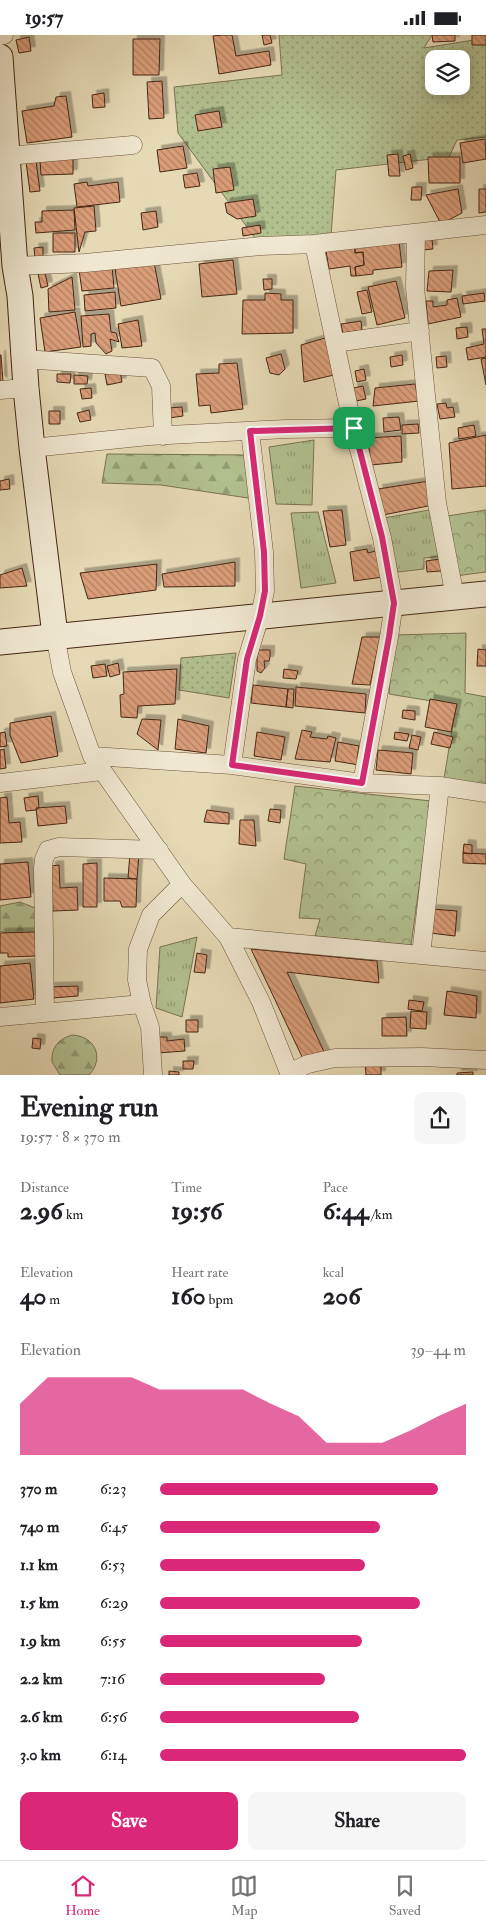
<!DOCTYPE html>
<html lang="en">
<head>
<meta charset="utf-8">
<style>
  :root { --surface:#fff; --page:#f6f6f6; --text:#202124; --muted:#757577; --line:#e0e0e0; --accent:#db2777 }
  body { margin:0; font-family:"IM FELL Double Pica",serif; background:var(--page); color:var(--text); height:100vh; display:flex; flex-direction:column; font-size:19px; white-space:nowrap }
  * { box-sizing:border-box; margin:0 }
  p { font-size:16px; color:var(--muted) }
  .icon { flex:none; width:28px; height:28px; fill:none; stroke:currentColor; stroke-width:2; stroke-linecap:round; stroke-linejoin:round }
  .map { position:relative; height:1040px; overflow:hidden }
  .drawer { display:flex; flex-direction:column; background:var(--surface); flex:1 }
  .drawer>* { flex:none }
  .tools { position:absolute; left:425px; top:15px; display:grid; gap:10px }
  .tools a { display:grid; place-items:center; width:45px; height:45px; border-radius:10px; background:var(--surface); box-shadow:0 2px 12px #0003; font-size:25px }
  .pin { position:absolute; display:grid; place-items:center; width:42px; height:42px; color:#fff; margin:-21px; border-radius:10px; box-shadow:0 2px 8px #0006 }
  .round { display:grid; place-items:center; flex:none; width:52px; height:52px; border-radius:10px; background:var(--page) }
  .summary { display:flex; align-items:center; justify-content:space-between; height:85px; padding:0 20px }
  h1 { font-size:28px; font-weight:800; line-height:38px }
  .stats { display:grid; grid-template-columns:repeat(3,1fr); gap:8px; height:85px; padding:5px 20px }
  .stats div { display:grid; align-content:center }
  .stats b { font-size:25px; font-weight:800 }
  .stats small { font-size:14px; font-weight:400 }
  .stats p { font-size:14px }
  .chart { height:140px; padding:10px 20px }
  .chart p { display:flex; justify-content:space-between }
  .chart svg { width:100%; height:90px; margin-top:5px; fill:var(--accent); opacity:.7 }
  .button { display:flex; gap:10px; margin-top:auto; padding:10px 20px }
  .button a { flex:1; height:58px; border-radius:10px; background:var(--accent); color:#fff; font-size:20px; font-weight:800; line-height:58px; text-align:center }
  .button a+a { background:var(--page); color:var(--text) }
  ul { padding:0 20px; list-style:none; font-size:16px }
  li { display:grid; grid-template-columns:80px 60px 1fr; align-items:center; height:38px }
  li i { height:12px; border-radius:6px; background:var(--accent) }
  .status { display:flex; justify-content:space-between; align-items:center; height:35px; padding:0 25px; background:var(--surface); direction:ltr }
  .status svg { height:14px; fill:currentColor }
  .tabs { display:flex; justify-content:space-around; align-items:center; height:70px; border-top:1px solid var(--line); background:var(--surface); font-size:14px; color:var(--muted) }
  .tabs a { display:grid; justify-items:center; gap:2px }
  .tabs .current { color:var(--accent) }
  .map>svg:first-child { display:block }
</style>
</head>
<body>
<div class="status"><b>19:57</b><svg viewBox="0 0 49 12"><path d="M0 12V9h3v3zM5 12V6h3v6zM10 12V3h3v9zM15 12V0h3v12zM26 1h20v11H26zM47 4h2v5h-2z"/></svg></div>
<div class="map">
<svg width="486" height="1040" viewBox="0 0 486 1040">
  <defs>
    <pattern id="grass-tufts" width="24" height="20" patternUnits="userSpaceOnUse" patternTransform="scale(1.25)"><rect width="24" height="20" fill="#b2c090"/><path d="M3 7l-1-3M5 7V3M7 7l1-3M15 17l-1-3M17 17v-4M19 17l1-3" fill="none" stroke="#939c74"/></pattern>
    <pattern id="forest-firs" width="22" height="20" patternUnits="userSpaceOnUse" patternTransform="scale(1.25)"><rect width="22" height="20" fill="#b2c090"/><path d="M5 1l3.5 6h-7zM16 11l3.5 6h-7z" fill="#939c74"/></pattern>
    <pattern id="park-crowns" width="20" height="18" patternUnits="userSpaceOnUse" patternTransform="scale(1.25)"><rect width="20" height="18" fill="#b2c090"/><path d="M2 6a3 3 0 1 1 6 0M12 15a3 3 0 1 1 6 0" fill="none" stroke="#939c74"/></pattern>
    <pattern id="garden-dots" width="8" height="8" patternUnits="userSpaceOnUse" patternTransform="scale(1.25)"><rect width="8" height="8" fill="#b2c090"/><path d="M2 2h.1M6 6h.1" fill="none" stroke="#939c74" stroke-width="1.8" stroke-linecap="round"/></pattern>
    <pattern id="building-back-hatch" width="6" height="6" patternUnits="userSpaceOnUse" patternTransform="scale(1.25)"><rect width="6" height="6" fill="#da9d79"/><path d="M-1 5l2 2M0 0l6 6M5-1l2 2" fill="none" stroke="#b38062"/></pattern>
    <filter id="shadow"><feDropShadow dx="4.5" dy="-4.5" stdDeviation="0" flood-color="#0004"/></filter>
  </defs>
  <rect width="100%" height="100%" fill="#e6dab6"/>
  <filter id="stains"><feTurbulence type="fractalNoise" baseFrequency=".004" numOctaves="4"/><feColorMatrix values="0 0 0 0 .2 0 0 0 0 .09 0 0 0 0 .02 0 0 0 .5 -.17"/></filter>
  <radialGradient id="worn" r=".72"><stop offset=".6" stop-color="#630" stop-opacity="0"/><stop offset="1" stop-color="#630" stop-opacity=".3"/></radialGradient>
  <path fill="url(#grass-tufts)" stroke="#7c7352" d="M314 405 312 470 276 469 269 412Z
    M435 474 444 521 424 523V534L398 537 384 483Z
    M318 477 336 548 301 553 291 478Z
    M197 902 182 982 156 973 160 912Z"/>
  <path fill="url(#forest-firs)" stroke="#7c7352" d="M107 419 253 420 248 463 161 450 102 448Z
    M20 867 35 873 38 909 0 896V871Z
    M72 1000C95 1001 105 1023 89 1040H60L52 1027C51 1013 58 1004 72 1000Z"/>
  <path fill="url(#park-crowns)" stroke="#7c7352" d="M486 475V537L455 541 447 481Z
    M466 598 465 658 486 662V755L443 750 456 670 389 659 394 600Z
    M295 751 431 766 411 910 315 901 320 884 299 883 306 829 284 824Z"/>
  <path fill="url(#garden-dots)" stroke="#7c7352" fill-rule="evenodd" d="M279 0H432L424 13 486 3V102L457 105 449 122 336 135 331 201 255 203 178 98 174 52 282 40ZM434 24H461V51H434Z
    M236 618 229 663 179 655 181 623Z"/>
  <path fill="url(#building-back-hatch)" stroke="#472614" filter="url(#shadow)" d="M222 0H232L236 21 269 16 271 30 219 39 213 1Z
    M262 0H270L272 8 264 10Z
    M432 0H455V6L433 7Z
    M472 0H486V10H472Z
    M29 2 31 16 19 18 16 5Z
    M133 4H160L159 40H133Z
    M162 46 164 83 149 84 147 47Z
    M104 58 105 72 93 73 92 60Z
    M66 61 72 102 27 108 22 76 54 71 56 62Z
    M219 76 222 92 198 96 195 80Z
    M485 104 486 124 463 128 460 108Z
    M183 111 187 133 160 137 157 115Z
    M398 119 400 141H389L387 120Z
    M410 119 413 133 406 135 403 121Z
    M428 122H460V148H429Z
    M73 124V139L41 140 40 125Z
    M36 126 40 156 30 157 26 127Z
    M230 132 234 155 216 158 213 134Z
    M197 138 200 151 185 153 183 140Z
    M87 147 88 151 118 147 120 167 77 172 74 149Z
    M412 152H422L421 165H411Z
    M458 154 462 178 441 189 426 160Z
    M479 154H486V177L479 178Z
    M253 164 256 181 237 184 227 178 225 168Z
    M94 171 96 196 85 197 79 217 74 173Z
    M74 175 75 195 36 198 35 187H42V176Z
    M156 176 158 192 143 195 141 178Z
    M260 190 261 198 243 201 242 193Z
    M53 198H75V217H53Z
    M432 204 433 214 422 215 421 205Z
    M399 206 402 232 373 235V239L356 241 355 232 364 230 363 217 355 218V212Z
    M43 212V223L35 224 34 213Z
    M355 212V218L363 217 364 230 355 232 356 241H351L350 231 329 234 326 216Z
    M233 225 237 259 202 262 199 229Z
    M154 227 161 264 121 271 115 234Z
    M112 231 114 253 82 256 79 235Z
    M453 235 451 257 427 256 429 236Z
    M45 238 48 251 41 253 38 239Z
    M72 242 75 275 49 277 48 254Z
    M263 244H272V254L264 255Z
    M396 246 405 283 377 290 368 252Z
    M367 255 372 277 362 279 357 257Z
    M115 257 116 273 85 276 84 260Z
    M265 258 281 259V265H293V298L242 299 243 265H265Z
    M484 258 485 266 463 269 462 261Z
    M457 263 461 282 428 289 426 266H433V272L447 270V265Z
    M75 277 81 312 45 317 40 283Z
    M109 279 111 297 116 298 119 307 110 304 112 316 106 319 96 308 95 298 91 299V311L83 312 81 281Z
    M138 285 142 311 122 313 118 289Z
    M361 286 362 295 343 298 341 289Z
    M467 292 468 302 457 304 456 293Z
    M482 294H486V322L468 325 466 313 484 309Z
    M325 303 334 340 304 347 301 310Z
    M281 319 285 334 279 340 270 338 266 323Z
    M0 320H1L3 347 0 345Z
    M402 320 403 330 391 332 390 322Z
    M446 321 447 332 437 333 436 322Z
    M486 323V350L481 324Z
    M237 328 243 374 211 378 210 370 199 371 196 339 219 338V329Z
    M364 334 366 345 357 347 355 336Z
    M120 336 122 347 107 350 105 339Z
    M57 339H71L70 348 57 347Z
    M74 340 88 341 87 349H74Z
    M415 349 419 366 373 371 375 353Z
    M363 351 366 364 356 366 353 353Z
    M91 353 92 363 82 364 80 354Z
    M446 368 447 373 453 372 455 382 440 384 437 369Z
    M182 372 183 381 169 383 168 373Z
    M89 375 91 385 80 387 77 378Z
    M49 376H60V389H49Z
    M399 382 401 395 384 397 383 383Z
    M418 389 419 398 402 399V390Z
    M474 390 476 401 459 404 458 393Z
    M486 400V451L452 454 449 408Z
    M401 401 402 427 371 430 368 403Z
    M9 444 10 454 0 455V446Z
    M429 446 433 470 383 480 378 454Z
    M342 475 346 510 330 512 323 476Z
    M367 514 368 518 379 515 383 542 354 546 350 517Z
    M440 524 441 536 427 537 426 526Z
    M235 527V551L164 552 162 539Z
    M157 529 156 555 88 564 80 538Z
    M22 533 27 551 0 553V540Z
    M362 602H380L370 650 352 649Z
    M478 614 486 615V631H477Z
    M257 615H270V622L269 626H264L265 633 261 638 257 636Z
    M118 628 120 639 110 642 107 631Z
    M105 629 107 641 93 643 91 631Z
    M177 634 175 669 138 671 137 683 121 682 120 660 124 659 123 637Z
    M284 634 298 636 296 644 283 643Z
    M253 650 288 654 286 672 251 668Z
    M296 652 366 659 365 678 295 671Z
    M288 654H294L293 673 286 672Z
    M430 664 457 669 451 697 425 692Z
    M403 675 415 676V685L402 683Z
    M51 681 58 721 21 728 10 700V688Z
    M142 684 161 685 158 715 137 699Z
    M178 684 209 691 206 718 175 714Z
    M302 695 312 697 310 702 327 704 328 701 336 703 330 727 295 724Z
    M5 697 7 711 0 712V698Z
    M257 697 285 702 281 725 254 721Z
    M395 697 409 699 407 706 394 704Z
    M434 697 453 702 450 713 431 709Z
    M412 700 421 702 418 715 409 713Z
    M338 707 359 711 357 723H360L359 730 335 726Z
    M4 714 6 733 0 734V715Z
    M378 715 413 718 411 739 376 735Z
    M38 761 39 773 36 775 26 776 24 763Z
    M7 762 9 788 20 787 22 807 0 808V763Z
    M65 771 67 788 38 791 36 773Z
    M270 774 281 775 280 788 268 786Z
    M207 775 229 778V789L204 787Z
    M240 785H254L256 811 239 809Z
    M464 809 472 810V819L463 818Z
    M130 818H139L137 844 128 843Z
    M463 818 486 819V829L463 828Z
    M28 827 31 862 0 865V829Z
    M97 828V872H83V829Z
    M59 830 60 853 77 852 78 875 53 876 51 831Z
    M104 843 137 844 136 872H122L120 866H104Z
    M432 874 457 876 455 901 430 898Z
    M35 897 36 921 8 922V918H0V898Z
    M251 914 377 926 379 948 287 937 326 1021 304 1026Z
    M197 918 207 920 205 938 194 937Z
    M30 928 34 964 0 968V931Z
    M78 951V961L52 963 50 952Z
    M447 956 477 961 476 983 444 980Z
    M409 965 424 967 422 976 408 974Z
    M411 976 427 977 426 994 410 993Z
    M406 982 407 1001H382V983Z
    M186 985H198V997H186Z
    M156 1002H167V1006L184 1004 185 1016 157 1018Z
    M33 1003 41 1004 40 1014 32 1013Z
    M183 1026H194L193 1034H183Z
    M365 1028H381V1040H366Z
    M169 1036 179 1037V1040H169Z
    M473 1037V1040H457V1038Z"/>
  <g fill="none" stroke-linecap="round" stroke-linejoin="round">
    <defs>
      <path id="street" d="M0 1 4 0
        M7 121 133 110
        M416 198 415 253 437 468 455 562
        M314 209 351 383 382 503 394 568 389 602 362 748
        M15 231 85 228 261 211 314 209 486 190
        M335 308 420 296
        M24 324 152 333 161 351 163 401
        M0 355 26 353
        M32 413 149 401 286 394 354 393
        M55 600 62 637 92 721 182 849 228 902 261 967 290 1040
        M92 721 232 730 362 748 440 751 486 758
        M232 730 247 624 260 581 265 556 264 517 250 396
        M0 748 102 736
        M228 902 486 926
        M421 920 440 751
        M45 978 43 833 44 824 48 815 59 812 159 815
        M0 982 142 969
        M289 1038 308 1029 335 1023 422 1022 486 1025
        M153 1040 150 992 142 969 137 945 138 914 151 880 182 849"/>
      <path id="secondary" d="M0 22 15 231 20 261 26 353 32 413 55 600
        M0 607 486 559"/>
    </defs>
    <use href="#street" stroke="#6f533c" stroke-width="19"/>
    <use href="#secondary" stroke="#472614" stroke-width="27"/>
    <use href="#street" stroke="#efe7d0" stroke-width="18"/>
    <use href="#secondary" stroke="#efe7d0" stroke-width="25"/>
  </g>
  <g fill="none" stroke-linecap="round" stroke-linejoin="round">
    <defs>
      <path id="route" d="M354 393 382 502 394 568 389 602 362 748 232 730 247 624 260 581 265 556 264 517 250 396Z"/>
    </defs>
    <use href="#route" stroke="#fff" stroke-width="10"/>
    <use href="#route" stroke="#db2777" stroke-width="6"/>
  </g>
  <rect width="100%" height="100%" filter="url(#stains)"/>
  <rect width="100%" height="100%" fill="url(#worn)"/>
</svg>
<div class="tools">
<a><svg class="icon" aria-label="layers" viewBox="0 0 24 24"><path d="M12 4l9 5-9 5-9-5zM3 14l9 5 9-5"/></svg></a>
</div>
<div class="pin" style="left:354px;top:393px;background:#1e9e55"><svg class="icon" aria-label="arrive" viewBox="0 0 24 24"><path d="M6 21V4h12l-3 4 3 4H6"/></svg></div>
</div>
<section class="drawer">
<div class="summary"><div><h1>Evening run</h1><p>19:57 · 8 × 370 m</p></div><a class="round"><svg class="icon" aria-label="share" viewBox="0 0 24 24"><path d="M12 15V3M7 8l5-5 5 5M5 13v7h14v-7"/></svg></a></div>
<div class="stats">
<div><p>Distance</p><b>2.96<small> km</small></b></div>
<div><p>Time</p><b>19:56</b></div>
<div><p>Pace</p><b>6:44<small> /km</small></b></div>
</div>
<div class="stats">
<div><p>Elevation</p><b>40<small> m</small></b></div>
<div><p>Heart rate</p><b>160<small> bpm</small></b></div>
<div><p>kcal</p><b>206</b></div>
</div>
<div class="chart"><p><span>Elevation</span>39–44 m</p>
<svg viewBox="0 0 160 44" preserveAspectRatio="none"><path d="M0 44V19L10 6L20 6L30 6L40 6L50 12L60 12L70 12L80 12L90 19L100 25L110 38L120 38L130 38L140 32L150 25L160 19V44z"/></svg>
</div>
<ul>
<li><b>370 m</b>6:23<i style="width:91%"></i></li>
<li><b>740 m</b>6:45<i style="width:72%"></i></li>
<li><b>1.1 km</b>6:53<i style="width:67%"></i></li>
<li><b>1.5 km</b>6:29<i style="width:85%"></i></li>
<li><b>1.9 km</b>6:55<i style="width:66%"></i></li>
<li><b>2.2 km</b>7:16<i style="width:54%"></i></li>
<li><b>2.6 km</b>6:56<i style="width:65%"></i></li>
<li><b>3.0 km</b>6:14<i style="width:100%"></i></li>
</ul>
<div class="button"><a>Save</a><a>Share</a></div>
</section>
<nav class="tabs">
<a class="current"><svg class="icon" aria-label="home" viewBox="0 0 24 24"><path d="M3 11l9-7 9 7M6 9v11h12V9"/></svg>Home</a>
<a><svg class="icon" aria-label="map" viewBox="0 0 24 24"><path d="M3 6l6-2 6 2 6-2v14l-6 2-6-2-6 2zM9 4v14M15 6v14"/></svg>Map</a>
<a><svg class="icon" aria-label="saved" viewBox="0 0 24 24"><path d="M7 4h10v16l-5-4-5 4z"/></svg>Saved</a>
</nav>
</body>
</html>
